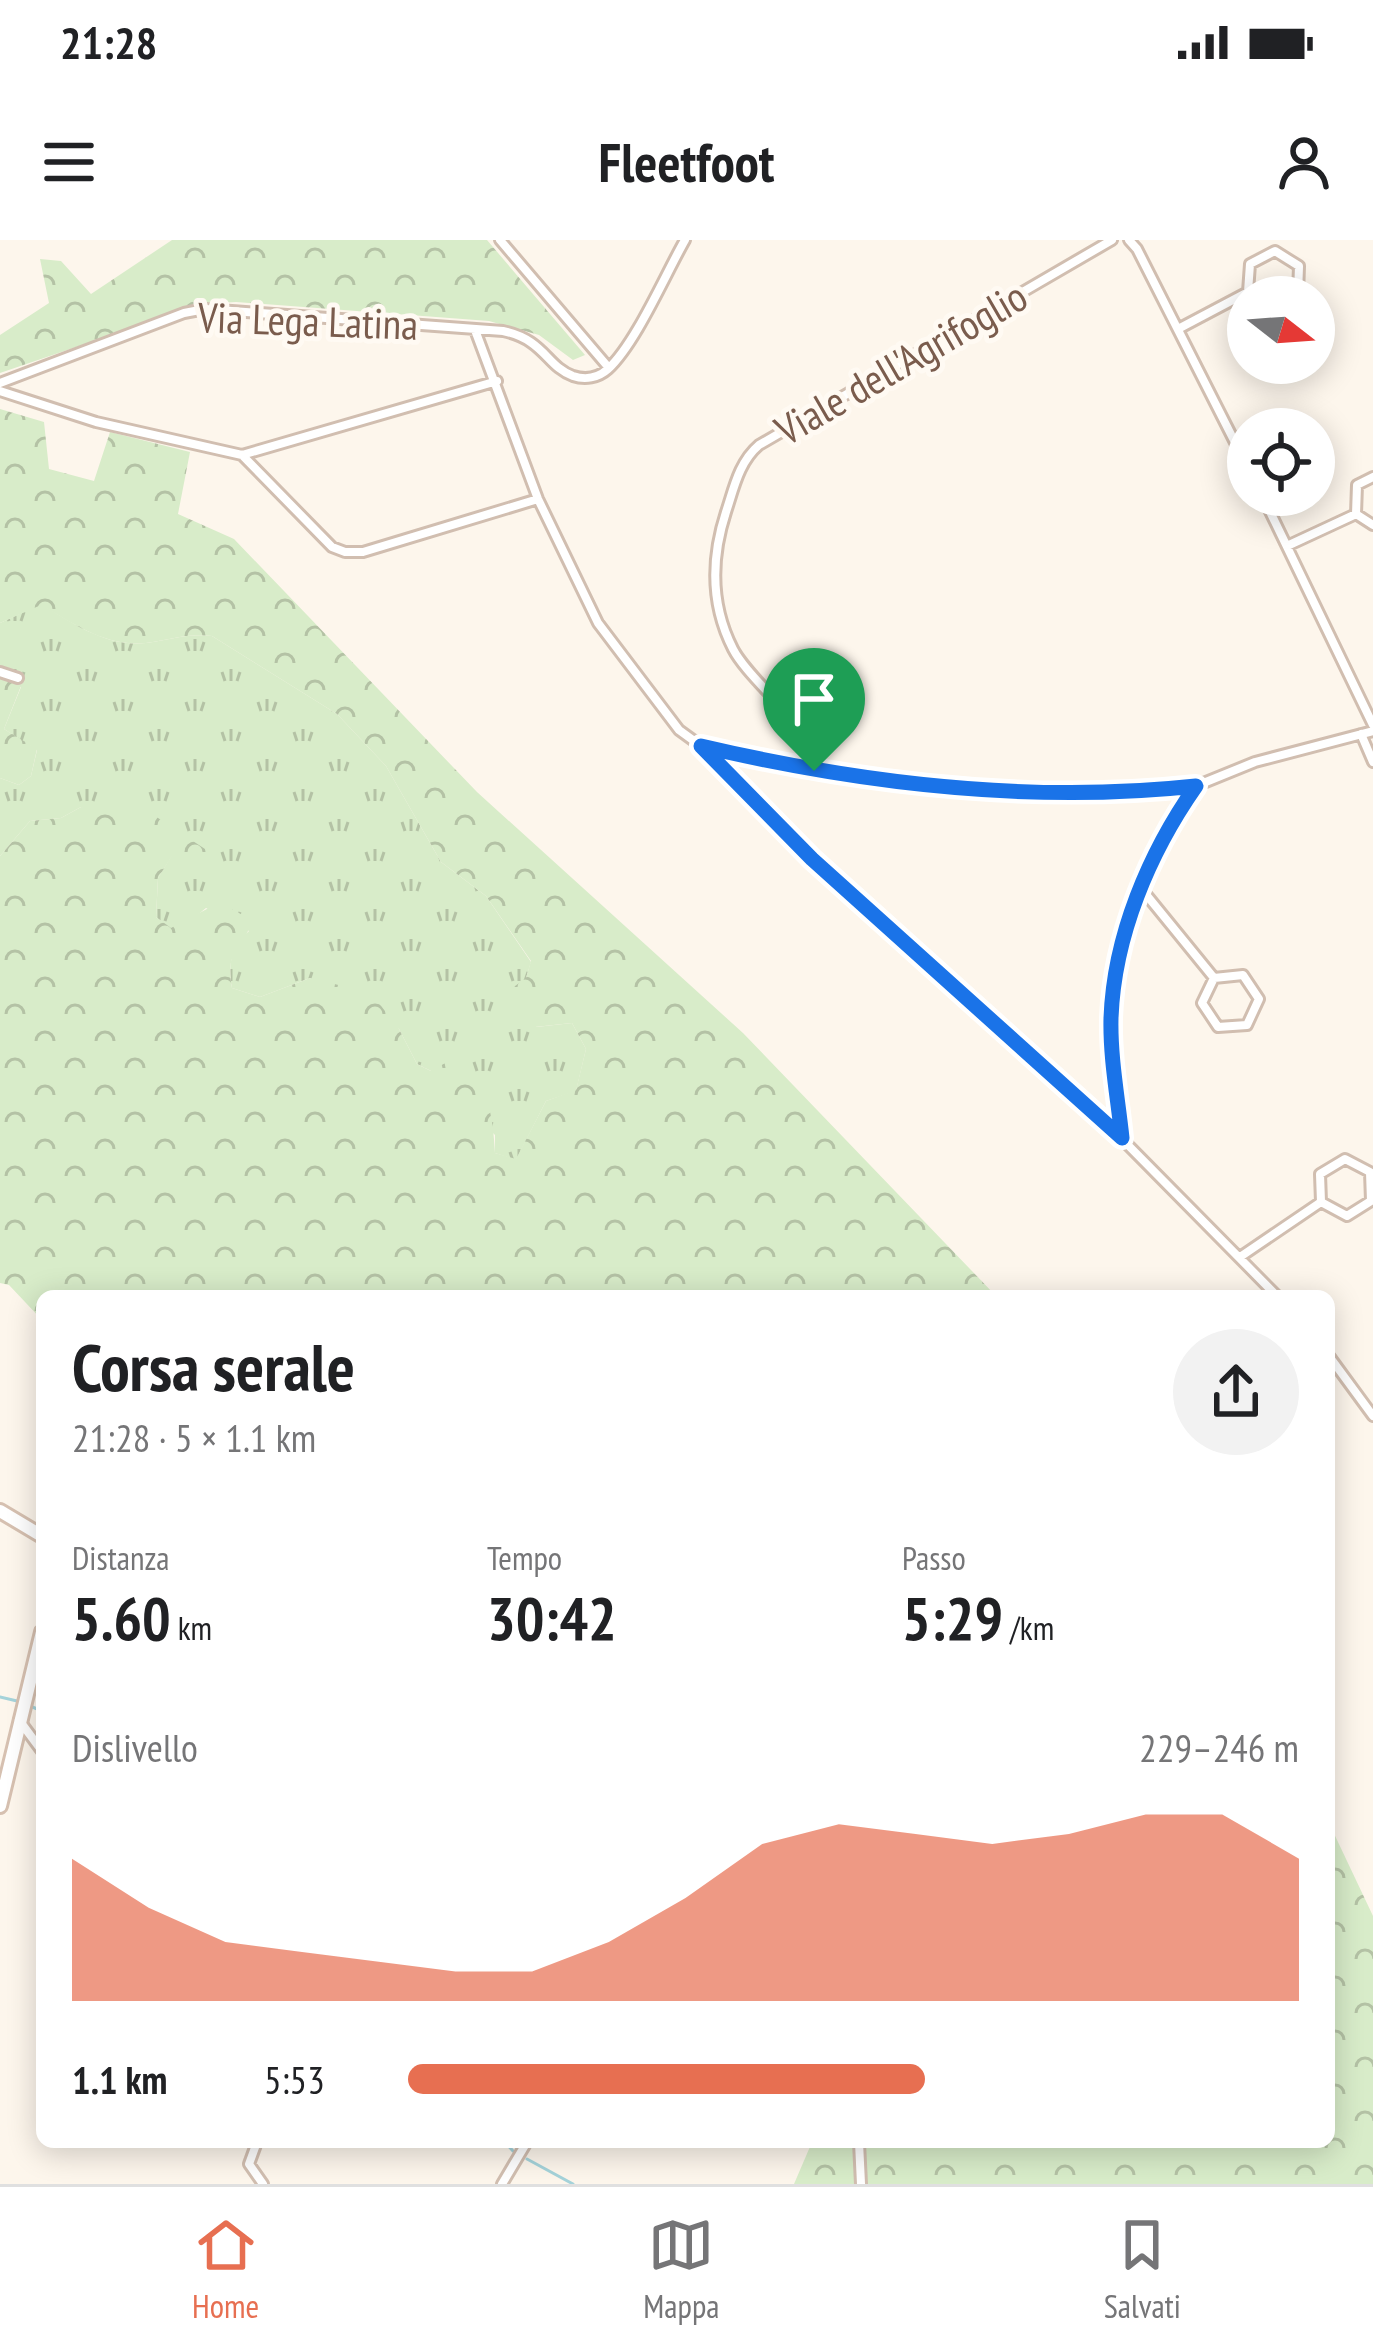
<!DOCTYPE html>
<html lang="it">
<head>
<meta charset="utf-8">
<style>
  :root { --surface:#fff; --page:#f2f2f2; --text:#202124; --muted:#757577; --line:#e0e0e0; --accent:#e76f51 }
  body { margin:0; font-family:"PT Sans Narrow",sans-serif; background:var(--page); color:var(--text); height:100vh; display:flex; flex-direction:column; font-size:45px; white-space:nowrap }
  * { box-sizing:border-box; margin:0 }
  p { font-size:39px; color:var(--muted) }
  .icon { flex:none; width:66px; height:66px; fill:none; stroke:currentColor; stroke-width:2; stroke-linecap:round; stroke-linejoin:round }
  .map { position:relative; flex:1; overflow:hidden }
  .details { position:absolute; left:36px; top:1050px; width:1299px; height:858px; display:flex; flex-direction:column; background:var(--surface); border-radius:18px; box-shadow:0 6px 30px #0003 }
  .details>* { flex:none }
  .needle { width:78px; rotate:107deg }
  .buttons { position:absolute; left:1227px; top:36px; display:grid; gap:24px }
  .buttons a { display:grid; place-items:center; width:108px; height:108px; border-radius:50%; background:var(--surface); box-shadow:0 6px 30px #0003; font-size:60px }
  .pin { position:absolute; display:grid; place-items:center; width:102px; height:102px; color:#fff; margin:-123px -51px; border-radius:50% 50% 50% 0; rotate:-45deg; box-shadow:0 0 12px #0007 }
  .pin .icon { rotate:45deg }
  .round { display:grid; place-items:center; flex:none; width:126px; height:126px; border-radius:63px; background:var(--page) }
  .headline { display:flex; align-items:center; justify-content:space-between; height:204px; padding:0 36px }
  h1 { font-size:66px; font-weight:700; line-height:90px }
  .metrics { display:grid; grid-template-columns:repeat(3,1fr); gap:18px; height:204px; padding:12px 36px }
  .metrics div { display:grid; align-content:center }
  .metrics b { font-size:60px; font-weight:700 }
  .metrics small { font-size:33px; font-weight:400 }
  .metrics p { font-size:33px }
  .chart { height:336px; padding:24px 36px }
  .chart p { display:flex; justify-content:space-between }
  .chart svg { width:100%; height:216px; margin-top:12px; fill:var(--accent); opacity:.7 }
  ul { padding:0 36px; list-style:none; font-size:39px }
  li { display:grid; grid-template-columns:192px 144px 1fr; align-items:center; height:90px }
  li i { height:30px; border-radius:15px; background:var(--accent) }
  .status { display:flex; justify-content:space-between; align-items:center; height:84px; padding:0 60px; background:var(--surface); direction:ltr }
  .status svg { height:33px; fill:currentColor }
  header { display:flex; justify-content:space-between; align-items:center; height:156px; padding:0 36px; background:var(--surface); font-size:54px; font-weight:700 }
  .dock { display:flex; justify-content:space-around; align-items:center; height:168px; border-top:3px solid var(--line); background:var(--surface); font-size:33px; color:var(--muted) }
  .dock a { display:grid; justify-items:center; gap:6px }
  .dock .selected { color:var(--accent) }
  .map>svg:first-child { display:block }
</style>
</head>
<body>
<div class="status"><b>21:28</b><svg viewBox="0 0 49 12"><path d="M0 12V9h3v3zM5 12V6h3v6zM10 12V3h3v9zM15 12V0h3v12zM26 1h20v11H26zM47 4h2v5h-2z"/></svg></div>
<header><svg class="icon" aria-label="menu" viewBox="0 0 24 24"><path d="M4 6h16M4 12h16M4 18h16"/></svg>Fleetfoot<svg class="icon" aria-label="person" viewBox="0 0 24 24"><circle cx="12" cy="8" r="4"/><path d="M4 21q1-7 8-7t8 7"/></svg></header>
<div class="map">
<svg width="1373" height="1944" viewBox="0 0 1373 1944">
  <defs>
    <pattern id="grass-tufts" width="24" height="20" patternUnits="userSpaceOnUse" patternTransform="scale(3)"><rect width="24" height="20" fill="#d8ecc9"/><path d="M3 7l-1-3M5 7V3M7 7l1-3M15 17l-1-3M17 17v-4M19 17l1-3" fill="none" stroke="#b4c2a5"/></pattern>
    <pattern id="forest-crowns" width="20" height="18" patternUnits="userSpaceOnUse" patternTransform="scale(3)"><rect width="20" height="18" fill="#d8ecc9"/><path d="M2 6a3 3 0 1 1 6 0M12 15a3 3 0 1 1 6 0" fill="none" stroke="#b4c2a5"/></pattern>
  </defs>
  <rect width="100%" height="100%" fill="#fdf6ec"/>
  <path fill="url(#grass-tufts)" d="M41 364C74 384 106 407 146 403 169 400 188 393 212 396L337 474 386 526 441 622 486 656 531 722 526 738 536 787 572 783 586 809 576 851 546 861 516 920 495 913V895L431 831 417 824 399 789 310 738 260 757 232 748C228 724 230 709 249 691L206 668 190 681 171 689 156 677 158 638 172 615 81 567 61 578 30 581 0 616V538L19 545 31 536 37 510 4 489 21 447 0 438V383Z"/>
  <path fill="url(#forest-crowns)" d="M172 0H487L585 115 573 120 539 95 489 81 236 62 202 64 0 133V95L49 63 40 19 61 21 91 54Z
    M0 169 44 182 49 229 94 241 110 192 190 212 178 274 234 299 477 552 743 793 996 1056H42V1080L9 1045 0 1043V616L30 581 61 578 81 567 152 574 208 611 203 624 172 616 158 638 156 677 171 688 220 662 251 680C246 711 224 705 232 748L260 757 310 738 371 753 399 789 417 824 431 831 456 817C488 841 493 875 495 913L516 919 546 861 576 850 586 809 572 783 535 787 514 771 511 749 526 738 531 721 486 656 441 622 386 526 337 474 212 396C188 393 169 400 146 403 106 407 74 384 41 365L0 383Z
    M0 438 21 446 4 489 37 509 31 536 19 545 0 538Z
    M1329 1583 1373 1676V1944H794L812 1902H1329Z"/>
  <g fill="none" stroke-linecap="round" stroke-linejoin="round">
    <path stroke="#a5d3da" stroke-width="3" d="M0 1457 17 1461
      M30 1466 42 1471
      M505 1902 513 1911
      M527 1919 573 1944"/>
    <defs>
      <path id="street" d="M500 0 609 128
        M1129 0 1137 9 1248 228
        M1255 57 1248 52 1250 24 1275 11 1299 26 1298 55 1294 57
        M1178 89 1248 52
        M475 90 538 259 598 383 679 490 701 506 811 619 1122 899 1277 1056
        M0 143 184 73 205 69 503 91C545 100 546 126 573 136 585 140 598 138 608 129 636 103 665 35 685 0
        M0 151 96 182 242 215 497 141
        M242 215 332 307 345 312H363L538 259
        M1373 237 1357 245 1356 274 1373 285
        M1262 255 1373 485
        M1287 306 1356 274
        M0 432 18 438
        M1361 494 1373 522
        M704 506 815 531 966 549 1144 552 1196 546 1255 522 1373 491
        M815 531C820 492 751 444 733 409 710 364 711 318 726 272 734 248 739 222 759 205L1112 0
        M1140 647 1214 738
        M1243 735 1259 759 1247 785 1218 787 1202 763 1214 738Z
        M1122 898C1118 860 1111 823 1111 785 1111 700 1149 617 1195 548
        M1345 919 1370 932 1371 961 1347 976 1321 962 1320 934Z
        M1240 1017 1321 962
        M1329 1116 1373 1176
        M19 1480 42 1511
        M257 1902 249 1924 263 1944
        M859 1902 861 1944
        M502 1944 527 1902"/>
      <path id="secondary" d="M0 1271 42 1296
        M0 1566 42 1392"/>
    </defs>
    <use href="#street" stroke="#d1beb0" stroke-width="14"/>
    <use href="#secondary" stroke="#d6c0b0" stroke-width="18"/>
    <use href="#street" stroke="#fff" stroke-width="8"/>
    <use href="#secondary" stroke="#fff" stroke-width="12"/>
  </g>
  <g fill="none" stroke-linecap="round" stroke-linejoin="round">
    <defs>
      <path id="route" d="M701 506C863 544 1030 564 1196 546 1149 613 1114 696 1111 778 1110 818 1118 859 1122 898L812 619Z"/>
    </defs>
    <use href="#route" stroke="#fff" stroke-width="24"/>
    <use href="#route" stroke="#1a73e8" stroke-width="15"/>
  </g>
  <g text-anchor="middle" stroke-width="10" stroke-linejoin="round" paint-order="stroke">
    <g font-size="42" fill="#7a5c4d" stroke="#fffaf3">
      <text transform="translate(308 81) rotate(2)" y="15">Via Lega Latina</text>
      <text transform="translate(901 123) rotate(-30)" y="15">Viale dell'Agrifoglio</text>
    </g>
  </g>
</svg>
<div class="buttons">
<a><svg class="needle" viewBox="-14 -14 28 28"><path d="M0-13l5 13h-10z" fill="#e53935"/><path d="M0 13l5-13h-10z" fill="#757577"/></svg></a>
<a><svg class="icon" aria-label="locate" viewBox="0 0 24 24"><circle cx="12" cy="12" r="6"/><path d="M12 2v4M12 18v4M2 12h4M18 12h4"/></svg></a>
</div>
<div class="pin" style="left:814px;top:531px;background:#1e9e55"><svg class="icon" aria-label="arrive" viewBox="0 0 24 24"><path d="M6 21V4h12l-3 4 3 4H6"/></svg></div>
<section class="details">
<div class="headline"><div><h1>Corsa serale</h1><p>21:28 · 5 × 1.1 km</p></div><a class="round"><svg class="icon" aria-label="share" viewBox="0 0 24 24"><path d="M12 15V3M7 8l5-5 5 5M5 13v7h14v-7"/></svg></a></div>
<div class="metrics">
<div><p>Distanza</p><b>5.60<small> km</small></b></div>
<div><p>Tempo</p><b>30:42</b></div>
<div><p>Passo</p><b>5:29<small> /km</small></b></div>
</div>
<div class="chart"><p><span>Dislivello</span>229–246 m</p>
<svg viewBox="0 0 160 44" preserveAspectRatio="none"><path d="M0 44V15L10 25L20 32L30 34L40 36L50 38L60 38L70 32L80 23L90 12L100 8L110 10L120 12L130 10L140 6L150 6L160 15V44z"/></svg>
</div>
<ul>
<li><b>1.1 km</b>5:53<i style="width:58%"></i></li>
</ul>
</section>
</div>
<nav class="dock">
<a class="selected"><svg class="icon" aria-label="home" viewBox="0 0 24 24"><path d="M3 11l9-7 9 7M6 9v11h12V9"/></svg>Home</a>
<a><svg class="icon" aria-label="map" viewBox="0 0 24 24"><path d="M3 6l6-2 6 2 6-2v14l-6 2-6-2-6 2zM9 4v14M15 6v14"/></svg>Mappa</a>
<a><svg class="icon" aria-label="saved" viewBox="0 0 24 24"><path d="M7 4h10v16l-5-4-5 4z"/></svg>Salvati</a>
</nav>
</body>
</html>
